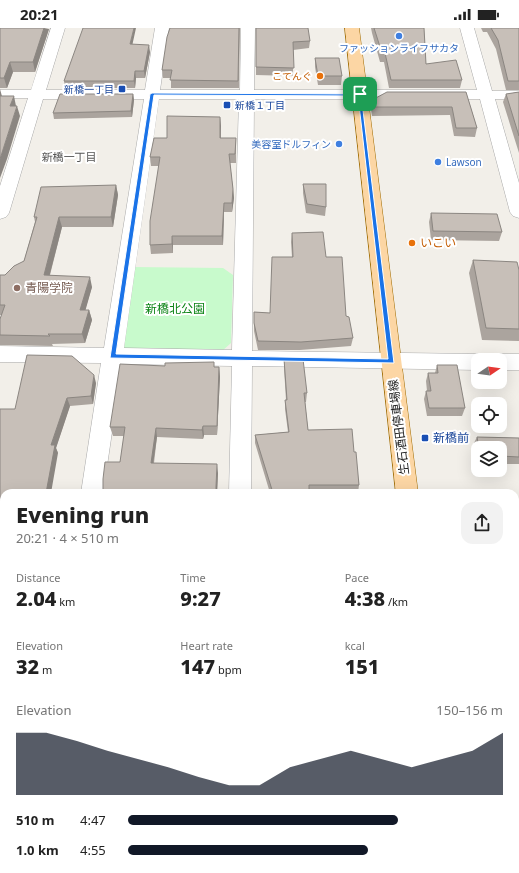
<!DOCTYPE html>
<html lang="en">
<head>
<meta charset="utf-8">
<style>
  :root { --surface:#fff; --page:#f2f2f2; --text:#222; --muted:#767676; --accent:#111827 }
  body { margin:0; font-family:"Noto Sans","Noto Sans JP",sans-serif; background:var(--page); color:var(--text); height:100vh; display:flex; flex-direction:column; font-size:15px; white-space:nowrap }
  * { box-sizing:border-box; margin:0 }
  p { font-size:13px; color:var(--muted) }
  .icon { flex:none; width:22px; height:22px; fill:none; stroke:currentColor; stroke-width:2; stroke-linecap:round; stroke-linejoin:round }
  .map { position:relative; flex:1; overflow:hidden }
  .side { position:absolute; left:0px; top:461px; width:519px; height:384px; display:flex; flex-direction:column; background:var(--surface); border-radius:12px 12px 0 0; box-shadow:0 4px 16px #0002 }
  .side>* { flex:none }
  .needle { width:26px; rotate:77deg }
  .buttons { position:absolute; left:471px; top:325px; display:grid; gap:8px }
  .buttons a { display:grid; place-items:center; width:36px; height:36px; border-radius:8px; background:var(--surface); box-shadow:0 4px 16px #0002; font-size:20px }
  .pin { position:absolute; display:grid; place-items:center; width:34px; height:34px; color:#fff; margin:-17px; border-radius:8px; box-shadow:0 2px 6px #0006 }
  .round { display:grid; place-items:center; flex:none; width:42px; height:42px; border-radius:12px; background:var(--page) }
  .head { display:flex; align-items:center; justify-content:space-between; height:68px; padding:0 16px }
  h1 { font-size:22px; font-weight:800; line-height:30px }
  .figures { display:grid; grid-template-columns:repeat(3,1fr); gap:6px; height:68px; padding:4px 16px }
  .figures div { display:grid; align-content:center }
  .figures b { font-size:20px; font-weight:800 }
  .figures small { font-size:11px; font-weight:400 }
  .figures p { font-size:11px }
  .chart { height:112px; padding:8px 16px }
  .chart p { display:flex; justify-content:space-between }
  .chart svg { width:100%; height:72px; margin-top:4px; fill:var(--accent); opacity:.7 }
  ul { padding:0 16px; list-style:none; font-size:13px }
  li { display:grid; grid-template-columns:64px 48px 1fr; align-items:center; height:30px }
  li i { height:10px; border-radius:5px; background:var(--accent) }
  .status { display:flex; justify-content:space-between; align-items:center; height:28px; padding:0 20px; background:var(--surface); direction:ltr }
  .status svg { height:11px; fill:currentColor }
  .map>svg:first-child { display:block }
</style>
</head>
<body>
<div class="status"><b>20:21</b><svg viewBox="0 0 49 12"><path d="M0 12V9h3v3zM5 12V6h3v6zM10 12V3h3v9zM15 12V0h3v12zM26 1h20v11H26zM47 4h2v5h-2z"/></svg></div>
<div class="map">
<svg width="519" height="845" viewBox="0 0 519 845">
  <rect width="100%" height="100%" fill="#f2efe9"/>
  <path fill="#c8facc" d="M134 239 223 240 233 247 231 315 222 323 123 321Z"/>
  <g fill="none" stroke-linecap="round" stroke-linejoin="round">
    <defs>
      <path id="minor" d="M51 0H65L46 62H145L155 0H169L160 62H240L241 0H255L254 62H477L460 0H474L492 63H519V71H495L519 155V190L513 188 510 184 480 71H254L252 323 478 326 485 329 487 332H478V342L252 338 251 465H229L232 338 122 336 103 465H81L101 335 0 334V318L104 320 144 71H43L9 185 6 189 0 191V158L28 70H0V62H31ZM159 71H239L232 322 124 320Z
        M500 326H519V342H500V332H491L493 329Z
        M519 631V657L515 658V632Z
        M4 722V750L0 751V723Z"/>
      <path id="major" d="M345 0H359L418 465H396Z
        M437 841H467L468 845H438Z"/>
    </defs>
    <use href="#minor" stroke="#a9a9a9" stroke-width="1"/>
    <use href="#major" stroke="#a06b00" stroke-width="1"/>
    <use href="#minor" fill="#fff" fill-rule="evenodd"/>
    <use href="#major" fill="#fcd6a4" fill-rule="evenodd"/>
  </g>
  <path fill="#aba49e" d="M0 0 49 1 35 44H13L7 60H0Z
    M170 0H240L239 60H171V50H163L162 42Z
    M256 0 310 13 309 20 293 22V48L256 47Z
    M371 0H424L426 36 462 52 460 60H389L384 34H380L372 5Z
    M481 0H519V62H506L496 21 487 4H483Z
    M132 16 150 24 145 50H136L135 60H65L64 53Z
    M315 30 342 48 341 57H318L315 39Z
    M466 64 477 100 475 109 454 108 450 87 372 88 371 81 372 72Z
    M519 64V125L503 74 506 66Z
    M133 66 134 72 132 89 54 91 53 85Z
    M220 89 221 110H236V135H230L234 170 232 184H224L223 217H173V225L151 226 150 217 159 138H151L150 129 167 110Z
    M303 156 326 179 325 188 306 185 303 165Z
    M116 157 118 167 113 199H62L50 247 92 259 85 282H89L92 292 85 315 52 316 53 318 0 317V291L2 287H0V247H5L24 233 35 194 34 189Z
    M431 185 502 204 499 213 431 212 429 194Z
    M292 205 326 229 353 310 351 318 300 322H258L254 303V284L270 285 292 229 291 214Z
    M473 232 519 242V313L482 312 469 245Z
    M284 331 307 365 306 374H305L308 402 354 424 359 457 358 465H270L255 415V407L288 404 285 381V372H286L284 340Z
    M437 337 465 380 462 388H427L424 371 426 363H427L426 353 428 345H435Z
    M214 339H219L220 349 217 407H204L203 411 157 409 154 435 218 445 217 465H103L120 434 124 408H113L110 399Z
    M96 355 93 376 70 378 56 420 58 425 4 465V640H0V381H15Z
    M477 409 519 410V436H500V420H478V436H477L473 417Z
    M515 694 519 710V845L512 841H515Z"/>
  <path fill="#8b8681" d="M44 0 49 1 35 44 33 34Z
    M134 0H136L131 23 130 16Z
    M149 17 150 24 145 50 144 43Z
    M10 34 13 44 7 60 4 50Z
    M135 43 136 50 135 60 134 53Z
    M0 61 3 72 0 75Z
    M133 66 134 72 132 89 131 83Z
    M14 68 16 78H10Z
    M17 78 20 88 7 131 0 150V131Z
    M220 89 221 98 220 120Z
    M116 157 118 167 113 199 111 189Z
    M233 161 234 170 232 184V175Z
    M224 175V184L223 217 222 208Z
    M59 189 62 199 47 257 44 247Z
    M172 208 173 217V225L172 216Z
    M90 249 92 259 83 291 80 282Z
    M89 282 92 292 85 315 82 306Z
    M219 339 220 349 217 407V398Z
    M94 347 96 355 93 376 91 368Z
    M67 370 70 378 56 420 58 425 51 465H46L51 417Z
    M203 398 204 407 203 411 202 402Z
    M156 400 157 409 152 443 151 435Z
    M217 436 218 445 217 465H216V459Z
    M100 841H104V845H101Z"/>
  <path fill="#c7bfb8" stroke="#8b8681" d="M0 0H44L33 34H10L4 50H0Z
    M83 0H134L130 16 149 17 144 43H135L134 53H64Z
    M170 0H239L238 53 170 52 172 42H162L167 9Z
    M256 0H308L310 13 293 14 294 40 256 39Z
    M374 0H424L426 36 456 32 462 52H391L385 25H382Z
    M491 0H519V53H508L498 12Z
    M315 30H339L342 48H318Z
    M387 64H466L477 100H456L452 79H373L372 72Z
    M519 64V108L506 66Z
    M60 66H133L131 83 53 85Z
    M0 68H14L10 78H17L0 131Z
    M167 88 220 89V110H236L235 126H229L233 161 232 175H224L222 208H172V216L150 217V193L160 129H150L154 110H167Z
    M303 156H326V179L307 176Z
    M116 157 111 189H59L44 247 90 249 80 282H89L82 306H48L50 308 0 307V291L5 277H0V247H5L14 238 24 233 37 189H34L41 159Z
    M431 185 497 186 502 204 433 203Z
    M323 204 326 229H342L346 288 349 289 353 310 301 314 258 313 254 295V284L270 285 272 229H293L292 205Z
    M473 232 517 234 519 242V301L486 300Z
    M27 327 72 328 94 347 91 368 67 370 51 417H55L46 465H4V634H0V381H15Z
    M284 331H303L307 365H304L308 402 352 401 354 424H356L359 457H309V465H273L255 407 289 404 285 372H287Z
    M214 334V339H219L217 398H203L202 402 156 400 151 435 217 436 216 459V465H103V451L105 434H120L125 399H110L120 336 165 338V335Z
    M437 337H457L465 380H429L426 363H431L428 345H438Z
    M477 409 519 410V429L500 428V420H479Z
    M515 694 519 710V838L515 836Z
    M4 790V841H100L101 845H0V791Z
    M142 841H309L310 844 305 845H142Z"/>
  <path fill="#1a73e8" stroke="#fff" fill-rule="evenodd" d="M152 65 361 66 394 335 110 330 150 66ZM154 67 358 68 388 331 116 326Z"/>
  <g fill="#3f7fe0" stroke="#fff" stroke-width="1.5">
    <circle cx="399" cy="8" r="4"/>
    <circle cx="339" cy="116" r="4"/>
    <circle cx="438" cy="134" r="4"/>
  </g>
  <g fill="#e8710a" stroke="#fff" stroke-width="1.5">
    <circle cx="320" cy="48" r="4"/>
    <circle cx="412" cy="215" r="4"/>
  </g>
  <g fill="#1a4fb4" stroke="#fff" stroke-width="1.5">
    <rect x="118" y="57" width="8" height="8" rx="2"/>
    <rect x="223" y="73" width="8" height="8" rx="2"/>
    <rect x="421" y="406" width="8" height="8" rx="2"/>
  </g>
  <circle fill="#8d6e63" stroke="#fff" stroke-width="1.5" cx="17" cy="260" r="4"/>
  <g text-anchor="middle" stroke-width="4" stroke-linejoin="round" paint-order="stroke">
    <g font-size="10" fill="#366cbe" stroke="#fff">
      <text x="399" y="24">ファッションライフサカタ</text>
      <text x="331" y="120" text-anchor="end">美容室ドルフィン</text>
      <text x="446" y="138" text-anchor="start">Lawson</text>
    </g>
    <g font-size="10" fill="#c56008" stroke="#fff" text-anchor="end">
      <text x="312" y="52">こてんぐ</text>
    </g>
    <g font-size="10" fill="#164399" stroke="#fff" text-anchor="end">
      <text x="114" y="65">新橋一丁目</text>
      <text x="235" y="81" text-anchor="start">新橋１丁目</text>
    </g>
    <g font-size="11" fill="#555" stroke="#fff">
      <text x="69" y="133">新橋一丁目</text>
    </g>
    <g font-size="12" fill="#c56008" stroke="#fff" text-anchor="start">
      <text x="420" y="219">いこい</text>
    </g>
    <g font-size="12" fill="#785e54" stroke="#fff" text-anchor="start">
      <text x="25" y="264">青陽学院</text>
    </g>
    <g font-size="12" fill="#0c8416" stroke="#fff">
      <text x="175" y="285">新橋北公園</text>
    </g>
    <g font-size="12" fill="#222" stroke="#fff">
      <text transform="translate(399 399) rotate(-97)" y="4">生石酒田停車場線</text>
    </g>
    <g font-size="12" fill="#164399" stroke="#fff" text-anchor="start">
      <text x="433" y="414">新橋前</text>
    </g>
  </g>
</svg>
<div class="buttons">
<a><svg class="needle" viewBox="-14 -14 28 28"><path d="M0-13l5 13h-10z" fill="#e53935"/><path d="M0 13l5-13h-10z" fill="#767676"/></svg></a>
<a><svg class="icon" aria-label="locate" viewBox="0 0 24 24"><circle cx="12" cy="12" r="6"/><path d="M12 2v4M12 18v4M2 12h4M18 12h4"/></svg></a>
<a><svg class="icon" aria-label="layers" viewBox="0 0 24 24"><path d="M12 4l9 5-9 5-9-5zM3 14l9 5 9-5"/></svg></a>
</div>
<div class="pin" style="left:360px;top:66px;background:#1e9e55"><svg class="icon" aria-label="arrive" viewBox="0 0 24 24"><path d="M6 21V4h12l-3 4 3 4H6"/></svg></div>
<section class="side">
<div class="head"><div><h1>Evening run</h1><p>20:21 · 4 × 510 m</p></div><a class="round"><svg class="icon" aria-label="share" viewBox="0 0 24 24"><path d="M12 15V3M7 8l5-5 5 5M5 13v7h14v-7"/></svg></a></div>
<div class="figures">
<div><p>Distance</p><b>2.04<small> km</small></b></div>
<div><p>Time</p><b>9:27</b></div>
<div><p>Pace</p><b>4:38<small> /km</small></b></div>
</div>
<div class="figures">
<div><p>Elevation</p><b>32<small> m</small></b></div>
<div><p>Heart rate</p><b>147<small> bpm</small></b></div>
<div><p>kcal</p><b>151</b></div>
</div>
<div class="chart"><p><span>Elevation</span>150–156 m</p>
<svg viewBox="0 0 160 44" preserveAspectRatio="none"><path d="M0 44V6L10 6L20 11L30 17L40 22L50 27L60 33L70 38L80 38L90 27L100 22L110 17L120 22L130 27L140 22L150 17L160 6V44z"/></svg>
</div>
<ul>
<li><b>510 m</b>4:47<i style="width:72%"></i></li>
<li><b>1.0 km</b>4:55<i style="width:64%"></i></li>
</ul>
</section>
</div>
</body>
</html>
